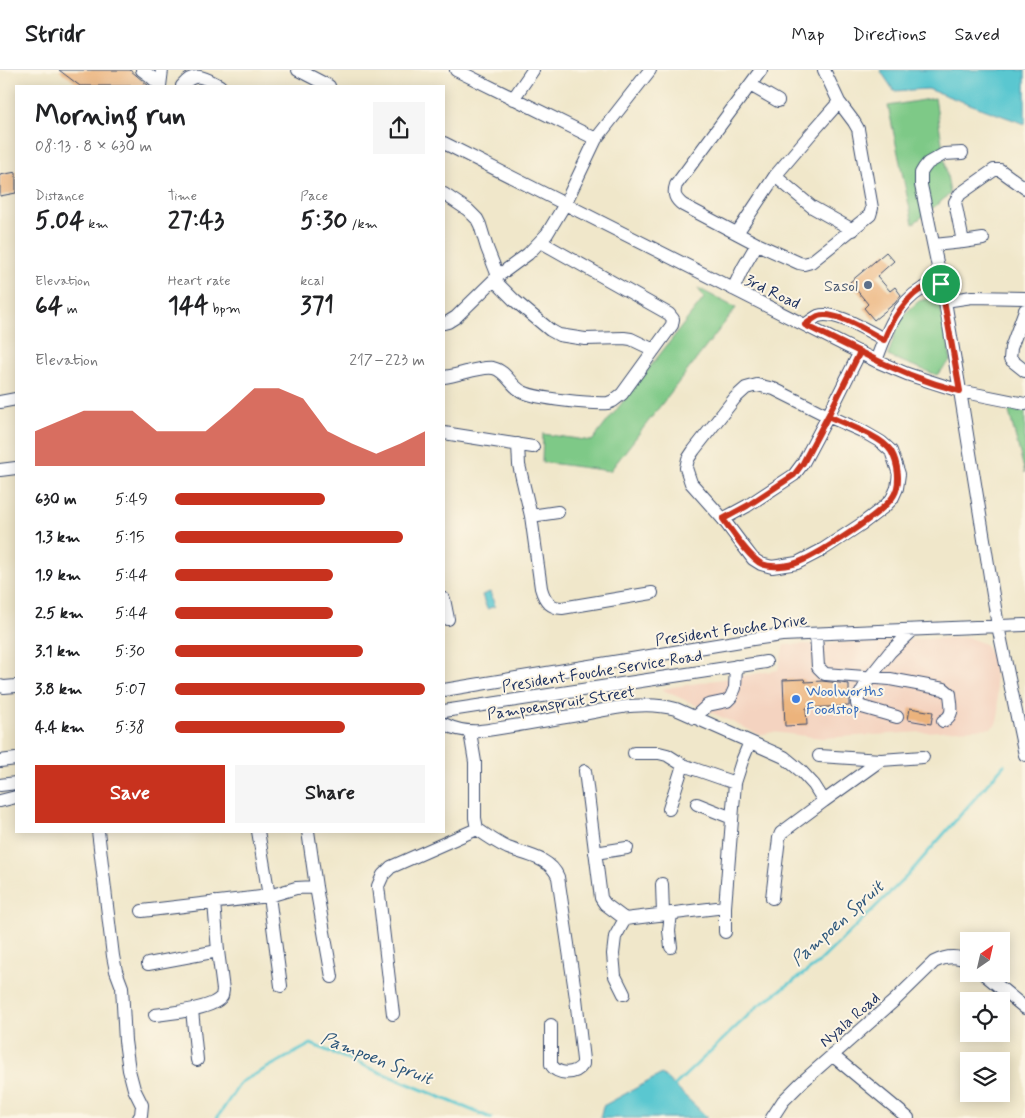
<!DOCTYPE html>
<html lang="en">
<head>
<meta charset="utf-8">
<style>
  :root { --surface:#fff; --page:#f6f6f6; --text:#202124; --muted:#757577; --line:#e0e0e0; --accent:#c8321e }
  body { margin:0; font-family:Mynerve,sans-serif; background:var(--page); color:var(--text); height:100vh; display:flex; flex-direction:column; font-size:19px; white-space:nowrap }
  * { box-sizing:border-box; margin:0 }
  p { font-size:16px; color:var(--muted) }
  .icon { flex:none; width:28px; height:28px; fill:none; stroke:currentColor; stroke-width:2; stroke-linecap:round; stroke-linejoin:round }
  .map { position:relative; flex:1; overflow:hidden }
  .panel { position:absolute; left:15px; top:15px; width:430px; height:748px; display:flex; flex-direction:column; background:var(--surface); border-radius:0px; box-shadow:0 2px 12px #0003 }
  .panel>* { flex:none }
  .needle { width:32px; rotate:34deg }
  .buttons { position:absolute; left:960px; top:862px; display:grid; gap:10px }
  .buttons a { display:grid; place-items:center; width:50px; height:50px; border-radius:0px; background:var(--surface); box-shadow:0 2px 12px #0003; font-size:25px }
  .pin { position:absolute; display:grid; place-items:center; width:42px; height:42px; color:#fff; margin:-21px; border:2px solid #fff; border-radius:50%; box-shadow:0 1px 5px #0007 }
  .round { display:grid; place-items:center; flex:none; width:52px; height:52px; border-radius:0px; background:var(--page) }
  .headline { display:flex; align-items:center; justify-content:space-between; height:85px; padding:0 20px }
  h1 { font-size:28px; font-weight:700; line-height:38px }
  .figures { display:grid; grid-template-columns:repeat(3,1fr); gap:8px; height:85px; padding:5px 20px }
  .figures div { display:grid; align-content:center }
  .figures b { font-size:25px; font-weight:700 }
  .figures small { font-size:14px; font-weight:400 }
  .figures p { font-size:14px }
  .chart { height:140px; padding:10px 20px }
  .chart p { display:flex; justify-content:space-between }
  .chart svg { width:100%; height:90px; margin-top:5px; fill:var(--accent); opacity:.7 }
  .button { display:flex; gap:10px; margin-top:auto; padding:10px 20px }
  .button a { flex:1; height:58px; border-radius:0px; background:var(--accent); color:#fff; font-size:20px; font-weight:700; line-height:58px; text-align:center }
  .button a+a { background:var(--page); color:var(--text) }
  ul { padding:0 20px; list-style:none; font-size:16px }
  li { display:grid; grid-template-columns:80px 60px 1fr; align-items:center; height:38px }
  li i { height:12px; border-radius:6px; background:var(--accent) }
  header { display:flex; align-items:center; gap:30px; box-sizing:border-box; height:70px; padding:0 25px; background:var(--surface); border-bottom:1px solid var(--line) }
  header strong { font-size:24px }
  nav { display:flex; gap:28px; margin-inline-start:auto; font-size:18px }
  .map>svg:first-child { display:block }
</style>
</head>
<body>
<header>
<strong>Stridr</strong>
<nav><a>Map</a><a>Directions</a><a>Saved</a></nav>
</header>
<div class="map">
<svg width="1025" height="1048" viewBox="0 0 1025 1048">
  <rect width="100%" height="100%" fill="#fcf5e5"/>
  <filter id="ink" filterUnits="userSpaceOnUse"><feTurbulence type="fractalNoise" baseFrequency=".02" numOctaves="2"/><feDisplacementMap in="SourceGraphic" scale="10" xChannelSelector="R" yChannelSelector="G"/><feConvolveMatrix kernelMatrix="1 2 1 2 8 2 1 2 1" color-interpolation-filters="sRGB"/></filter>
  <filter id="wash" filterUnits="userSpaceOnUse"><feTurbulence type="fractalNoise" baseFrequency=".0096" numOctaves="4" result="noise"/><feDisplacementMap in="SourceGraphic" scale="20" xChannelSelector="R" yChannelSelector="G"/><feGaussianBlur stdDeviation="1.12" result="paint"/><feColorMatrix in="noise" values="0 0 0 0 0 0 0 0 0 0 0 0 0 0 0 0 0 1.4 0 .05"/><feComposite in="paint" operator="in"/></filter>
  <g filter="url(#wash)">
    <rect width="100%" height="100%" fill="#f0e7ca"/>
    <path fill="#f4d3c0" d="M967 567 985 574 993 589 999 642 996 654 991 658 822 668 773 662 760 665 661 619 778 600 784 575Z"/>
    <path fill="#7ec987" stroke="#4c7c72" d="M935 28 950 124 913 154 888 36Z
      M698 218 736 238 610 401 542 392 543 364 592 371 704 228Z
      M938 226 951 290 937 305 888 286 900 248 919 231Z
      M1008 338 1025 340V403Z"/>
    <path fill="#5ac7d0" stroke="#3a7b97" d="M880 0H1025V54L928 19 894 21Z
      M490 522 495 536 487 539 482 525Z
      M662 1004 708 1048H600L603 1036Z"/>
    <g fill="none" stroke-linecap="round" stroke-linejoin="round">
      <path stroke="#5ac7d0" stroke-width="3" d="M674 1016 758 936 816 895 908 805 1004 695
        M217 1048 241 1012 311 974 491 1048"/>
    </g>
    <g id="blocks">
      <path fill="#ecb37b" d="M59 0H130L149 16H80Z
        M16 102V123L0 126V105Z
        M886 182 894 191 877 206 890 221 895 217 901 225 895 233 874 250 864 238 868 234 850 212Z
        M804 609 805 612 822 611 849 614V636L806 638 807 655 785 656 783 610Z
        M910 638 933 642 931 654 908 650Z"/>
    </g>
  </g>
  <g filter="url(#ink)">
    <use href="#blocks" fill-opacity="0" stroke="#3b4b6e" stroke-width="1"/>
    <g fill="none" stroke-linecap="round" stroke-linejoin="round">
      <defs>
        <path id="minor" d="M142 0 150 6 160 15
          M298 0 329 16
          M456 0 596 69
          M761 0 676 115C673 124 675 129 683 135L757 174 799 193 804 194 811 192 865 149 870 145 872 138 858 59 854 52 839 32 824 0
          M750 15 778 31
          M160 16 162 0
          M182 16C195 0 205 8 220 16
          M513 29 533 0
          M444 73 876 291 907 304 960 321 998 556 1025 685
          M962 83 944 84 928 93 924 98 921 103V115L945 231 960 321 1025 334
          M775 106 809 66 839 32
          M444 124 468 140 477 149 480 155 487 178 498 206
          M737 163 775 106 812 137 853 160
          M963 172 983 169
          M934 175 963 172 955 132 960 124 994 100H1000L1025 118
          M494 210 514 230 550 260 559 265 585 269 624 268 631 269 654 280
          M733 219 743 198 757 174
          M945 231 972 227 1025 228
          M1025 240 1011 278 1010 289 1025 301
          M444 253 448 252 456 247 498 206 528 184 547 164 565 134 596 69 650 0
          M805 255C809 252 814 248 818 246 836 240 869 262 884 269
          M876 291C886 264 896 234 922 219 928 216 935 215 941 214
          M444 307C458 306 480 296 493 298 507 301 511 317 523 322 537 329 592 334 608 333L613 331 622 324 672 255 673 249 669 244 541 172
          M757 315 774 319 828 346 862 361 881 372 891 381 899 404 897 418 892 429 884 437 863 453 822 480 797 493 772 497 761 494 753 489 723 449 691 413 686 398 688 389 694 380 735 328 746 318Z
          M0 332 16 329
          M444 363 533 377
          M518 374 519 395 531 446 541 518C544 529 549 538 562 538L652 523
          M0 400 16 398
          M531 446 558 442
          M723 449 747 436 794 405 803 393 828 346 860 282
          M444 529 448 549
          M816 564 818 597 825 604 890 609 944 619 950 624C951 636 955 645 943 651
          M0 616 4 617 16 616
          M444 620 753 569 782 565 1025 555
          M444 641 766 592
          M897 647 862 637 857 634V630L870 607 890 582 913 560
          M694 648 708 635 727 631 731 627 735 618 736 596
          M444 654C456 660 467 662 480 661 512 657 545 650 578 645 610 639 644 630 676 639L784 687 801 701 814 715 824 731 781 763 779 768 772 828
          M470 662 475 692V748L477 759C487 766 497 773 508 778 525 785 550 787 558 807L576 928 583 990V994C576 1005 557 1006 551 994V955
          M634 683H659L667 685 683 695 735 713
          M819 686 881 690
          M0 691 16 689
          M585 701 601 828 605 834 625 849 725 837
          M0 715 16 713
          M0 731 16 727
          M824 731 881 690 923 687
          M697 734 732 748
          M669 739 683 695
          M98 761 113 886 116 901 122 917 125 971 129 1000 134 1019 142 1035 141 1045 139 1048
          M258 761 269 826 281 916
          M308 761 316 817 332 907
          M595 783 627 778
          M662 814 663 844
          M142 841 269 826 296 818 316 817
          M725 862V837L735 713 742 691 750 672
          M671 877 669 861 671 843
          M148 894 218 881
          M984 904 1025 938
          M624 924 615 906 613 884 615 867 625 849
          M192 940 197 990
          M393 944 378 816 383 805 391 797 477 759
          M155 945C171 943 214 939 222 926L223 920 218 881 214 832
          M832 985 908 1048
          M772 1048 783 1031 801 1013 895 930 934 892C946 886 958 885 969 892"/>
      </defs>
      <use href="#minor" stroke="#3b4b6e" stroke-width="14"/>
      <use href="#minor" stroke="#fff" stroke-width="12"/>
    </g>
  </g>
  <g fill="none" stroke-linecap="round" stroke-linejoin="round" filter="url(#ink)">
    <defs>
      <path id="route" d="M941 214C936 215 930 215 926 217 907 224 891 252 884 270 869 262 835 240 818 246 814 248 809 252 805 255L860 282 828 346 803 393 794 405 747 436 723 449C731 460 750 489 762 494 771 498 790 496 799 492 819 484 885 442 894 425 901 413 898 393 891 381 881 366 845 354 828 346L860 282C892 299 925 312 960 321L941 214"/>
    </defs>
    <use href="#route" stroke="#fff" stroke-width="10"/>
    <use href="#route" stroke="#c8321e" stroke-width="6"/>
  </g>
  <circle fill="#5c6f8a" stroke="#fcf5e5" stroke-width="2" cx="868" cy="215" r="5"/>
  <circle fill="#3f7fe0" stroke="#fcf5e5" stroke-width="2" cx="796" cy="629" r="5"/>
  <g text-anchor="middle" stroke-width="4" stroke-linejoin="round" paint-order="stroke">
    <g font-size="16" fill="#4e5e75" stroke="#fcf5e5" text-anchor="end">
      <text x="858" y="221">Sasol</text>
    </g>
    <g font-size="16" fill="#1b2f5e" stroke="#fcf5e5">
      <text transform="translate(773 221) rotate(26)" y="6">3rd Road</text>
      <text transform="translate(731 559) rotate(-8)" y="6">President Fouche Drive</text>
      <text transform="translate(602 600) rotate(-9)" y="6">President Fouche Service Road</text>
      <text transform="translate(561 632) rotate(-9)" y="6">Pampoenspruit Street</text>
      <text transform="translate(849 949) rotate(-41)" y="6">Nyala Road</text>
    </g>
    <g font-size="16" fill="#366cbe" stroke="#fcf5e5" text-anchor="start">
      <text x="806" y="626">Woolworths<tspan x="806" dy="18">Foodstop</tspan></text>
    </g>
    <g font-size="18" font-style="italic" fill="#2b557a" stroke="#fcf5e5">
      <text transform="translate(837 853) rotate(-42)" y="6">Pampoen Spruit</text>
      <text transform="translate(377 988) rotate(21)" y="6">Pampoen Spruit</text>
    </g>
  </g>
</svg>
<div class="buttons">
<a><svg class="needle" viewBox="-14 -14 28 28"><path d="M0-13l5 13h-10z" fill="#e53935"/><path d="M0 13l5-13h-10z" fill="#757577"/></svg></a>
<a><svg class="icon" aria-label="locate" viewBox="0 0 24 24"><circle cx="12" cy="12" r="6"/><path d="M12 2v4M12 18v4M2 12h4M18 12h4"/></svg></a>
<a><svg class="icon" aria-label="layers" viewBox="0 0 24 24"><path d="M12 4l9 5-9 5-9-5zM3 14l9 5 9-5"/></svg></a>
</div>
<div class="pin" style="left:941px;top:214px;background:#1e9e55"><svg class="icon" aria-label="arrive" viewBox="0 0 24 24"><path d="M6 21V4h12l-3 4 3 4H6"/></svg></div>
<section class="panel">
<div class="headline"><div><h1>Morning run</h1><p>08:13 · 8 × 630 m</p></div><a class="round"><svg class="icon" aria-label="share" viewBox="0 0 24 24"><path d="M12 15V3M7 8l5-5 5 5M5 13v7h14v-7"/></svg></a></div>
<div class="figures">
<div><p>Distance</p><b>5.04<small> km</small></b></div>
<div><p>Time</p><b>27:43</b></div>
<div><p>Pace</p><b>5:30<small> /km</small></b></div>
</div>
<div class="figures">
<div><p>Elevation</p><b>64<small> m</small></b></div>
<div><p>Heart rate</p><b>144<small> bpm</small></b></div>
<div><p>kcal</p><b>371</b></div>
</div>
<div class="chart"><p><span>Elevation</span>217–223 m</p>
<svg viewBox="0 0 160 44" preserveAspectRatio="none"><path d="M0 44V27L10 22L20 17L30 17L40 17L50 27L60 27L70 27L80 17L90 6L100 6L110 11L120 27L130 33L140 38L150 33L160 27V44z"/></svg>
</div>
<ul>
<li><b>630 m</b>5:49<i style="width:60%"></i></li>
<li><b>1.3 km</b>5:15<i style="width:91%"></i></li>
<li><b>1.9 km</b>5:44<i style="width:63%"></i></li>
<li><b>2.5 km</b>5:44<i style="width:63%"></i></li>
<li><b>3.1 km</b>5:30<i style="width:75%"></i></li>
<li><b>3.8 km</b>5:07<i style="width:100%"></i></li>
<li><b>4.4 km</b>5:38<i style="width:68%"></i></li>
</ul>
<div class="button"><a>Save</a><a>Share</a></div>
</section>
</div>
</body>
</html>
